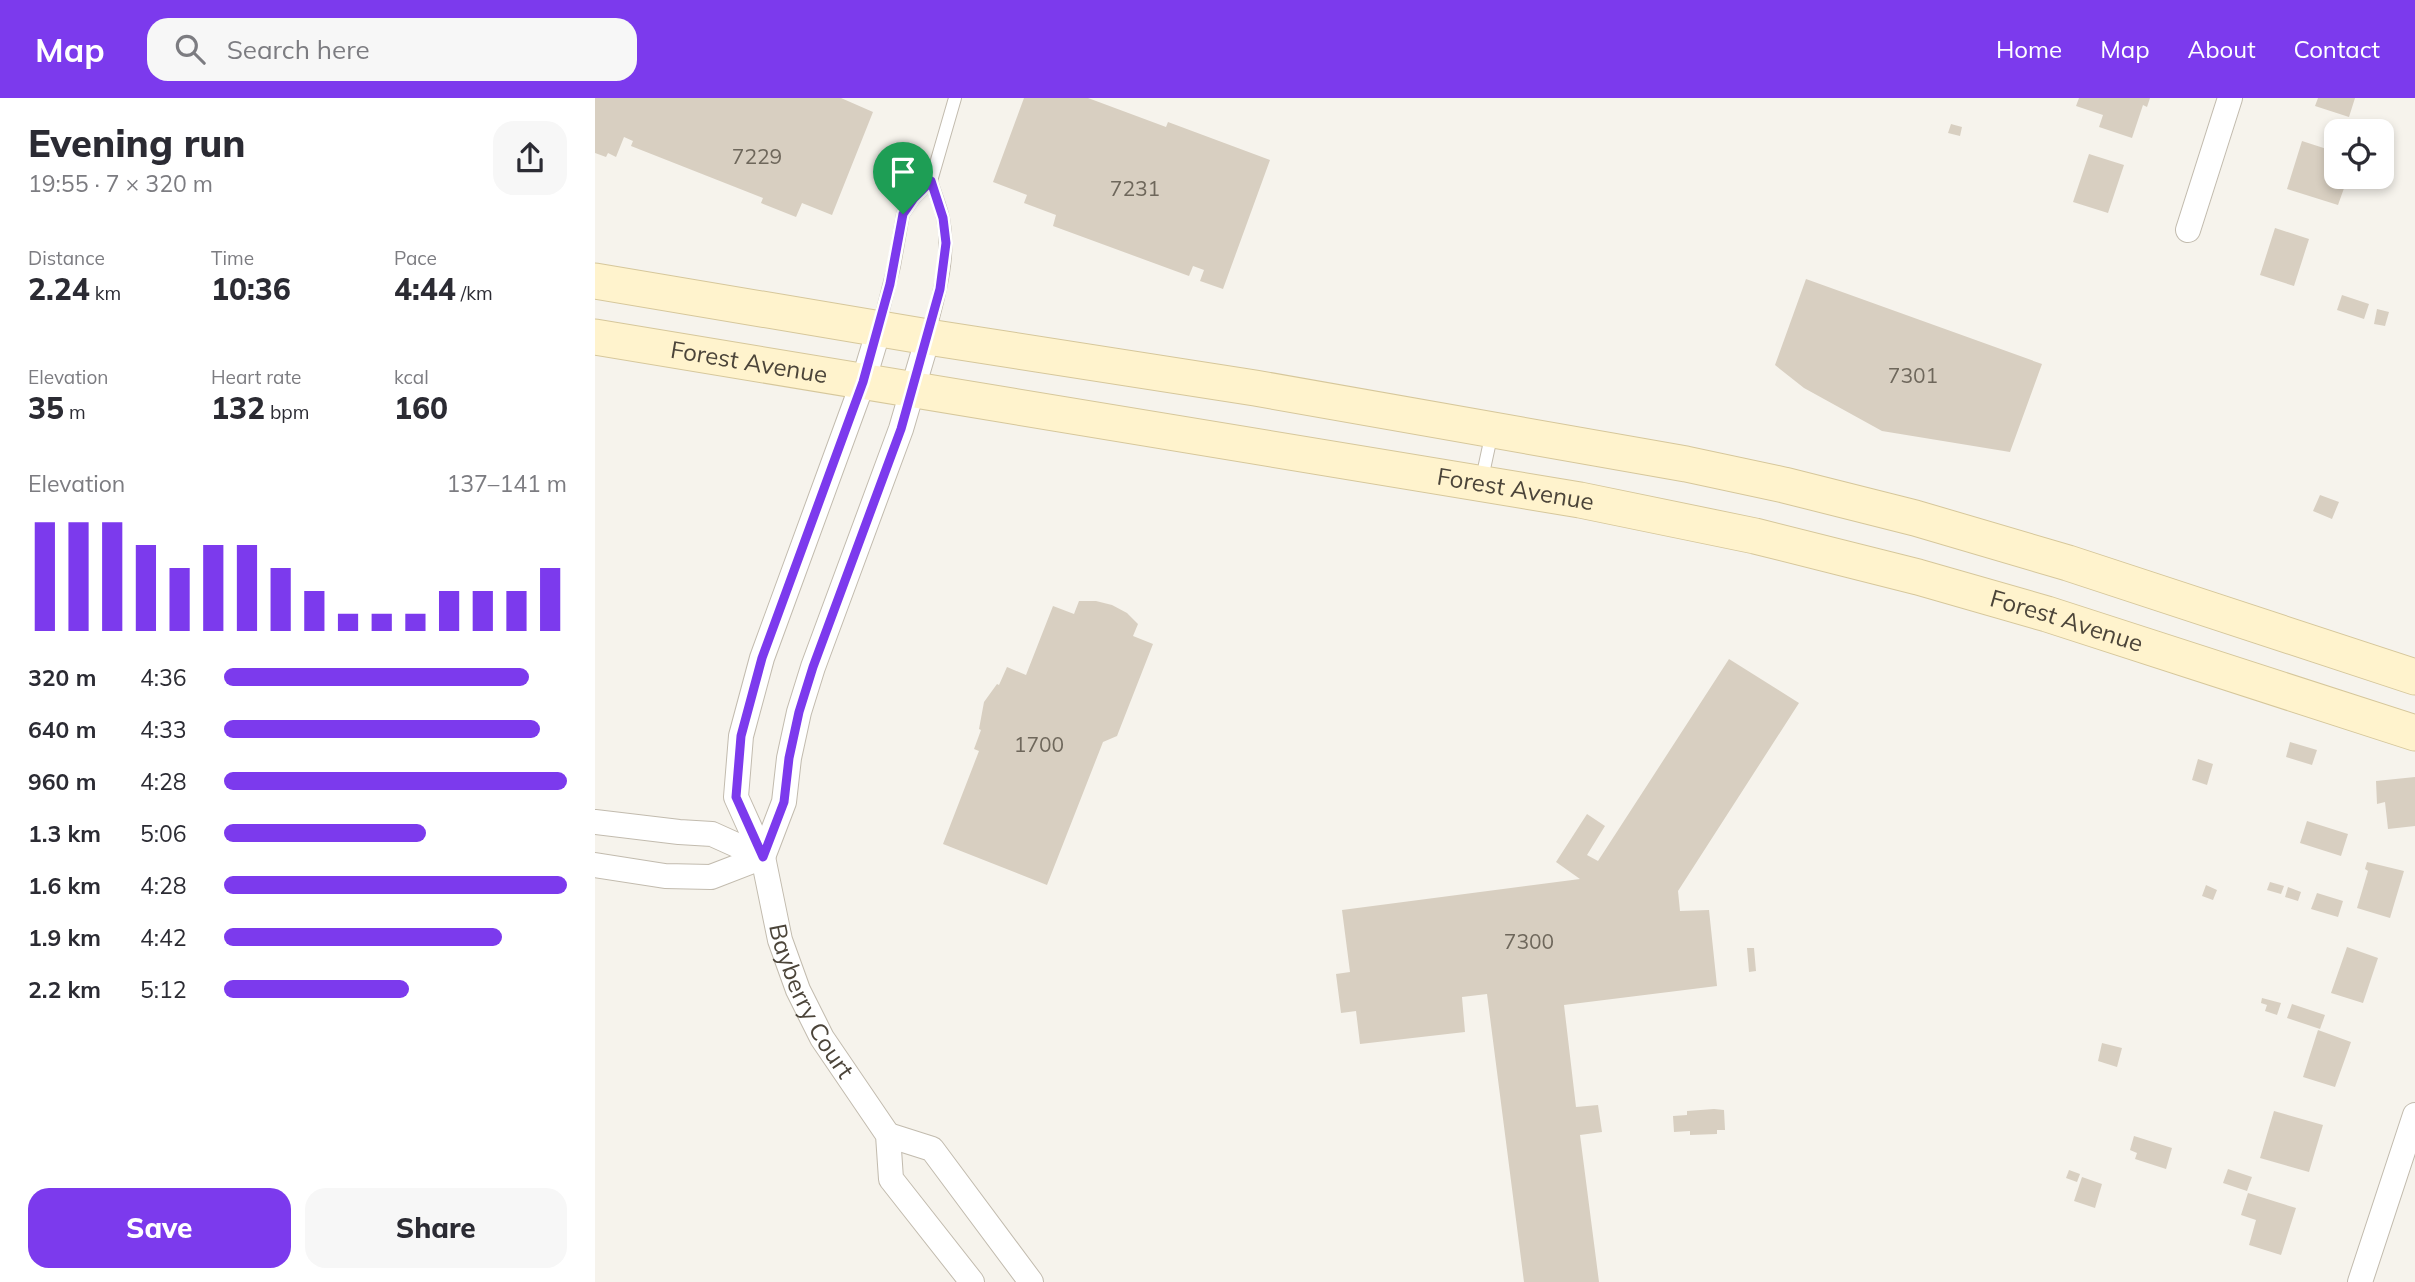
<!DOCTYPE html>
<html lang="en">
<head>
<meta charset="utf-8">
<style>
  :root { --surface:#fff; --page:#f7f7f7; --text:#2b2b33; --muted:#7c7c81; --accent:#7c3aed }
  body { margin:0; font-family:Mulish,sans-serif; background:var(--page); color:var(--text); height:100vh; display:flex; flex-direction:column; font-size:26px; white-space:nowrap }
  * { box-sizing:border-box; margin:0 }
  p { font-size:23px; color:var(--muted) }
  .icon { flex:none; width:38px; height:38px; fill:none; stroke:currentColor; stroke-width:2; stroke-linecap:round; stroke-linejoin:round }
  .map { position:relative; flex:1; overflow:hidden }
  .side { display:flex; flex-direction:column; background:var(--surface); width:595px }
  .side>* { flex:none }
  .tools { position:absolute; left:1729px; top:21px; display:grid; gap:14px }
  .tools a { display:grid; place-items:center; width:70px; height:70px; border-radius:14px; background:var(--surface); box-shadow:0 4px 10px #0003; font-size:35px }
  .pin { position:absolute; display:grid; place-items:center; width:60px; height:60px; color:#fff; margin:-72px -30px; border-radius:50% 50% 50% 0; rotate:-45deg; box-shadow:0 0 7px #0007 }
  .pin .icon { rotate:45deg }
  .round { display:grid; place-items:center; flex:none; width:74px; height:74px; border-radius:21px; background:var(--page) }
  .overview { display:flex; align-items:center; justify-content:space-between; height:119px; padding:0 28px }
  h1 { font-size:38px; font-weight:800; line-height:52px }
  .figures { display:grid; grid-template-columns:repeat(3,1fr); gap:10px; height:119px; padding:7px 28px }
  .figures div { display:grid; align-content:center }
  .figures b { font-size:30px; font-weight:800 }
  .figures small { font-size:19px; font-weight:400 }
  .figures p { font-size:19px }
  .chart { height:196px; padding:14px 28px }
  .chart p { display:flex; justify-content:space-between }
  .chart svg { width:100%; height:126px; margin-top:7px; stroke:var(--accent); stroke-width:6 }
  .primary-button { display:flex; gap:14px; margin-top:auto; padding:14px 28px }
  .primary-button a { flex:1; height:80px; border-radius:21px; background:var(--accent); color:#fff; font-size:28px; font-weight:800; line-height:80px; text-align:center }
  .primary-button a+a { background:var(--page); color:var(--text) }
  ul { padding:0 28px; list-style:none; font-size:23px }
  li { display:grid; grid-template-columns:112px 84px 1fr; align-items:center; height:52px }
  li i { height:18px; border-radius:9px; background:var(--accent) }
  header { display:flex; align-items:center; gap:42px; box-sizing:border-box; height:98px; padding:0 35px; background:var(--accent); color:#fff }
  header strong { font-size:33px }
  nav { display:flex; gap:38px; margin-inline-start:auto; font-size:24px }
  .search { width:490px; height:63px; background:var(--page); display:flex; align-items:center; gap:18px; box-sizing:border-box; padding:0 24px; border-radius:21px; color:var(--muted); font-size:26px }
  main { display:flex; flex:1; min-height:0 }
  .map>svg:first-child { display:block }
</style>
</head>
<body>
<header>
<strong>Map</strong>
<div class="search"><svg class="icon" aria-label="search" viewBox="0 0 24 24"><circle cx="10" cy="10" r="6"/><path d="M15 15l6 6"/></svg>Search here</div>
<nav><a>Home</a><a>Map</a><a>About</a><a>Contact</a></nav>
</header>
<main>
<section class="side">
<div class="overview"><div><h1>Evening run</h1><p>19:55 · 7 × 320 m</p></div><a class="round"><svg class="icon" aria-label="share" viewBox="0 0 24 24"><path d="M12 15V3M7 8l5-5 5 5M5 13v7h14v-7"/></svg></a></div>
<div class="figures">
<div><p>Distance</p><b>2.24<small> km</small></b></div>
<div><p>Time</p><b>10:36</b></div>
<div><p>Pace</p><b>4:44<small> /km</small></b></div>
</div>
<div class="figures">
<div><p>Elevation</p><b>35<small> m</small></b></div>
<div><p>Heart rate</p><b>132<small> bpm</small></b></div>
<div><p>kcal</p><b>160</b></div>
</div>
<div class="chart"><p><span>Elevation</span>137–141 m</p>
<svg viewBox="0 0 160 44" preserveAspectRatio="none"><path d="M5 44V6M15 44V6M25 44V6M35 44V14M45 44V22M55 44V14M65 44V14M75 44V22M85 44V30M95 44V38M105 44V38M115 44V38M125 44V30M135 44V30M145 44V30M155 44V22"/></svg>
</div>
<ul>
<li><b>320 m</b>4:36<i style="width:89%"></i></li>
<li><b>640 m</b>4:33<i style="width:92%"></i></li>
<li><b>960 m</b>4:28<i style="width:100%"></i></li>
<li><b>1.3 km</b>5:06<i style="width:59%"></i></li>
<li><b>1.6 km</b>4:28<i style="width:100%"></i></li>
<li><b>1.9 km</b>4:42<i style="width:81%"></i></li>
<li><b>2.2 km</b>5:12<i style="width:54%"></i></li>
</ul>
<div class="primary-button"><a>Save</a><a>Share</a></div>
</section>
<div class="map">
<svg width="1820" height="1184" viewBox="0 0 1820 1184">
  <rect width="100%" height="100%" fill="#f6f3ec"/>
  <path fill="#d8cfc1" d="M0 0H246L278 14 237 117 207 105 201 119 166 105 168 100 36 48 38 43 29 39 21 59 13 55 11 59 0 55Z
    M429 0H493L571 29 573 24 675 62 628 191 605 183 609 172 598 168 594 178 458 128 461 117 429 105 432 97 398 84Z
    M1484 0H1555L1552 9 1548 7 1537 40 1504 29 1508 17 1481 8Z
    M1723 0H1760L1754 19 1720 8Z
    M1356 26 1367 29 1365 38 1353 35Z
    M1707 43 1741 54 1737 69 1741 71V79H1753L1743 107 1692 91Z
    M1494 56 1529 67 1513 115 1478 104Z
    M1680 130 1714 141 1699 188 1665 177Z
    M1211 181 1447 266 1415 354 1287 333 1209 290 1180 267Z
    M1747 197 1774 206 1769 221 1742 212Z
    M1782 211 1794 214 1790 228 1779 226Z
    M1725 397 1744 404 1737 421 1718 413Z
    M484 503H501L517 507 532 515 543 526 538 538 558 546 522 638 508 644 452 787 348 746 384 653 379 651 386 632 384 631 389 604 402 586 404 587 412 569 431 577 458 508 479 516Z
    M1134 561 1204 605 1083 793 1085 813 1114 812 1122 888 969 907 981 1009 1003 1007 1007 1034 985 1037 1004 1184H929L892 896 867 899 870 934 765 946 761 913 746 915 741 876 755 874 747 812 985 781 961 764 992 716 1010 728 992 757 1003 763Z
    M1695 644 1722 652 1717 667 1691 659Z
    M1603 661 1618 666 1612 687 1597 682Z
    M1820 679V728L1793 731 1790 704 1782 706 1781 683Z
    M1712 723 1753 736 1746 758 1705 745Z
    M1772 764 1809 773 1795 820 1762 810 1773 773 1770 771Z
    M1675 784 1689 788 1686 796 1672 792Z
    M1611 787 1622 792 1618 802 1607 798Z
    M1693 789 1706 794 1703 803 1690 799Z
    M1722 795 1748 803 1743 819 1716 811Z
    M1752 849 1783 860 1768 905 1736 895Z
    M1152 850H1159L1161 873 1154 874Z
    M1667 900 1686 905 1682 917 1670 913 1672 907 1666 905Z
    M1697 906 1730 917 1725 931 1692 920Z
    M1723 932 1756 944 1740 989 1708 979Z
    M1507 945 1527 950 1522 969 1503 963Z
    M1119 1011 1129 1012 1130 1032H1122V1036L1095 1037V1033L1079 1034 1078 1018 1092 1017V1013Z
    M1679 1013 1728 1027 1714 1074 1665 1060Z
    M1539 1038 1577 1050 1571 1071 1540 1061 1542 1055 1535 1052Z
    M1633 1071 1657 1079 1652 1093 1628 1085Z
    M1474 1072 1485 1076 1482 1084 1471 1080Z
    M1487 1079 1507 1086 1500 1110 1479 1103Z
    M1653 1095 1701 1110 1686 1157 1654 1147 1661 1122 1646 1117Z"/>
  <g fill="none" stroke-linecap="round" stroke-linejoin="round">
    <defs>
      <path id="lane" d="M284 228 299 168 308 116 319 100 336 83 360 0
        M334 236C343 199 356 159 348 120 345 108 340 95 336 83
        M886 385 897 334"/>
      <g id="street">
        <path d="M1593 132 1635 0"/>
        <path id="s1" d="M284 231 268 284 167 560 146 638 141 699 168 759 185 842 203 892 227 940 293 1037 296 1081 377 1184"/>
        <path d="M0 724 84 734 117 736 168 759"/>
        <path d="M168 759 189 704 194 660 204 614 218 569 306 331 333 239"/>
        <path d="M0 767 70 778 116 779 168 759"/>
        <path d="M293 1037 337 1051 436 1184"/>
        <path d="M1765 1184 1820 1017"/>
      </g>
      <g id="secondary">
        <path d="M0 183 333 239 660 290 1091 366 1189 387 1320 420 1473 465 1820 579"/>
        <path id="s2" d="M0 239 985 402 1160 438 1323 479 1452 516 1820 635"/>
      </g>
    </defs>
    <use href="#lane" stroke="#c2bbae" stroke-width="14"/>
    <use href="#street" stroke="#c2bbae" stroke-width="26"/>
    <use href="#secondary" stroke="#d6c79b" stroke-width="37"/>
    <use href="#lane" stroke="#fff" stroke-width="12"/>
    <use href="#street" stroke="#fff" stroke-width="24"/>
    <use href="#secondary" stroke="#fff3cd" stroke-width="35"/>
  </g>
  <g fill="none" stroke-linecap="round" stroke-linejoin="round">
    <defs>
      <path id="route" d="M336 83 348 120 351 145 345 191 306 331 218 569 204 614 194 660 189 704 168 759 141 699 146 638 167 560 268 284 295 186 308 116 319 100Z"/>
    </defs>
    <use href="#route" stroke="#fff" stroke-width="14"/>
    <use href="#route" stroke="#7c3aed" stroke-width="9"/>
  </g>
  <g text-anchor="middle" stroke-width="5" stroke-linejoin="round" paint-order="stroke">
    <g font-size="21" fill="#6e675b">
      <text x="162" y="66">7229</text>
      <text x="540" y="98">7231</text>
      <text x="1318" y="285">7301</text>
      <text x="444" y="654">1700</text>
      <text x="934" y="851">7300</text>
    </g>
    <g font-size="24" fill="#4b4439" stroke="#fff">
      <text dy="8" stroke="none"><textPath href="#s2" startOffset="156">Forest Avenue</textPath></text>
      <text dy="8" stroke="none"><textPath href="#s2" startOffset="933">Forest Avenue</textPath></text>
      <text dy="8" stroke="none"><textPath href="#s2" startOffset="1500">Forest Avenue</textPath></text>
      <text dy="8" stroke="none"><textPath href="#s1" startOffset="710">Bayberry Court</textPath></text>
    </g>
  </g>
</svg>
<div class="tools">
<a><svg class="icon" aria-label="locate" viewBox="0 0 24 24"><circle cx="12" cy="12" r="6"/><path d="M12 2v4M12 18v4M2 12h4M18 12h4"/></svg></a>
</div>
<div class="pin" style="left:308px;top:116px;background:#1e9e55"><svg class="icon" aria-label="arrive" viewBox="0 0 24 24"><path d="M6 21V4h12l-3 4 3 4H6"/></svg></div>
</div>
</main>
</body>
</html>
